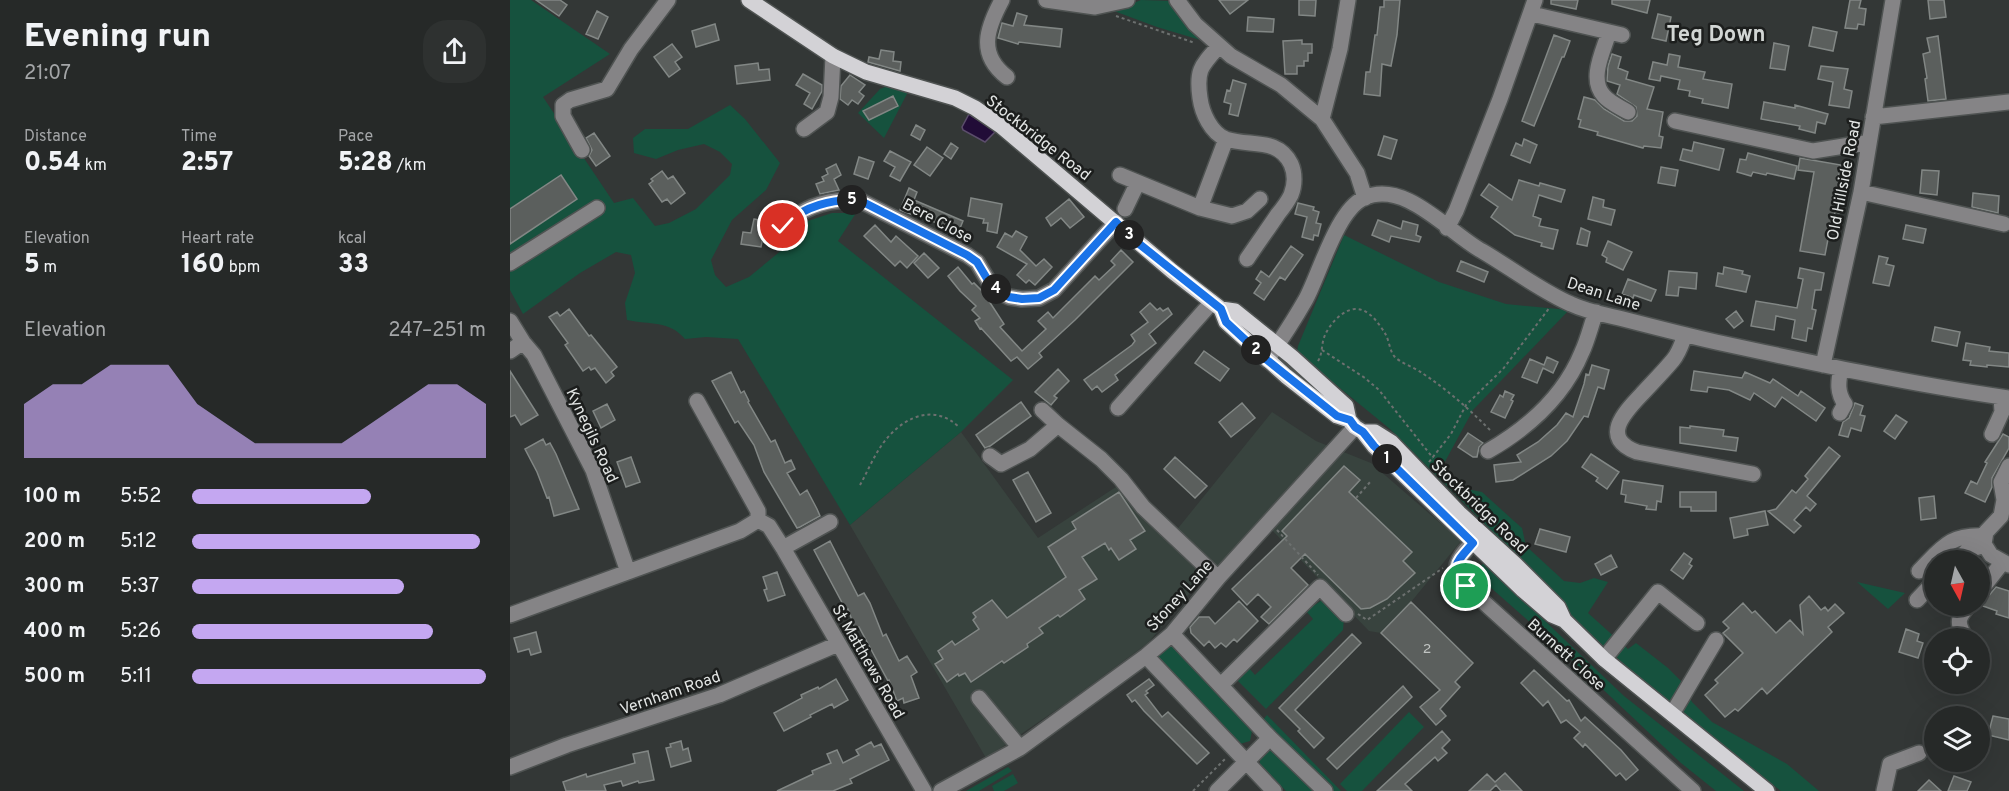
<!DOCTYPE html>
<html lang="en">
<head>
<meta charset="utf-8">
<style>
  :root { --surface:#262928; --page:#2e3130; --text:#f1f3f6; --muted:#a4a6a8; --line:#424545; --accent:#c4a7f1 }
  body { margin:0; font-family:Overpass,sans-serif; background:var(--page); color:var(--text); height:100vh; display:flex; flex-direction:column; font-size:22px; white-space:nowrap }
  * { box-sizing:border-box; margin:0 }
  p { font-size:20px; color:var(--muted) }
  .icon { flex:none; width:33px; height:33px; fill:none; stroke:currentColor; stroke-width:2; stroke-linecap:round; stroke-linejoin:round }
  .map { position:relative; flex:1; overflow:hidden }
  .drawer { display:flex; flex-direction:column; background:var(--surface); width:510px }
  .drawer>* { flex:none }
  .needle { width:39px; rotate:172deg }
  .tools { position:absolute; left:1414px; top:550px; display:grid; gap:12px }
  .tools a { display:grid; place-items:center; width:66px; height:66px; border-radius:50%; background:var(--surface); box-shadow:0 6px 24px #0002,0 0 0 2px var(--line); font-size:30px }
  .pin { position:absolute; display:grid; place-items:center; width:51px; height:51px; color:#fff; margin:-26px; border:3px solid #fff; border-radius:50%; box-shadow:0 2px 6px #0007 }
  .km { position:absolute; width:30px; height:30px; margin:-15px; border-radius:50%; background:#222; color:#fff; font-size:16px; line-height:30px; text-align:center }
  .round { display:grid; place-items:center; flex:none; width:63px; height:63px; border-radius:24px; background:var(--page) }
  .headline { display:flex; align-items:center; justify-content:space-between; height:102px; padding:0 24px }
  h1 { font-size:33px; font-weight:800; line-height:45px }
  .metrics { display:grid; grid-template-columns:repeat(3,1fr); gap:9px; height:102px; padding:6px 24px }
  .metrics div { display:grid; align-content:center }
  .metrics b { font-size:26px; font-weight:800 }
  .metrics small { font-size:16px; font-weight:400 }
  .metrics p { font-size:16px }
  .chart { height:168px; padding:12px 24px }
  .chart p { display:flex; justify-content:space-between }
  .chart svg { width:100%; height:108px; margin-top:6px; fill:var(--accent); opacity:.7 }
  ul { padding:0 24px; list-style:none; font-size:20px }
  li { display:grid; grid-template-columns:96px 72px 1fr; align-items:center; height:45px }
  li i { height:15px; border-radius:8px; background:var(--accent) }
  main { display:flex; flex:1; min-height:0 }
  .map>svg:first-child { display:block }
</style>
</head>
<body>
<main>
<section class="drawer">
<div class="headline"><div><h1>Evening run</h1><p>21:07</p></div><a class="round"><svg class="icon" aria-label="share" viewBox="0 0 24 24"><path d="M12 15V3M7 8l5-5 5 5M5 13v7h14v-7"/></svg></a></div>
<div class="metrics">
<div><p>Distance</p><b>0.54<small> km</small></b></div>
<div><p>Time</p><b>2:57</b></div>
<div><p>Pace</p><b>5:28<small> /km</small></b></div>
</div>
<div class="metrics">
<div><p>Elevation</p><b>5<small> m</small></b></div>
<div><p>Heart rate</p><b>160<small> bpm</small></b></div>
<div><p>kcal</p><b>33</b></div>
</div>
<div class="chart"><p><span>Elevation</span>247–251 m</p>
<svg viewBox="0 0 160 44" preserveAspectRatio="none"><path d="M0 44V22L10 14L20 14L30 6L40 6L50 6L60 22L70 30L80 38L90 38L100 38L110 38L120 30L130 22L140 14L150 14L160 22V44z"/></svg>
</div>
<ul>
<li><b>100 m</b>5:52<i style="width:61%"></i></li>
<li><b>200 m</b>5:12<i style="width:98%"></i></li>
<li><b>300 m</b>5:37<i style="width:72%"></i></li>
<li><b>400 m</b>5:26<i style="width:82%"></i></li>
<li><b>500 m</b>5:11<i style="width:100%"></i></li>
</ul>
</section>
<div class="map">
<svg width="1499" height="791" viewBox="0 0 1499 791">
  <rect width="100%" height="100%" fill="#333736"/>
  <path fill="#38433e" d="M762 412 806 441 861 463 951 541 901 602 871 633 859 631 758 526 710 573 665 532Z
    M451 432 528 538 609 485 694 576 638 643 555 704 476 758 340 525Z"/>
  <path fill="#16523e" d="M0 0H21L100 54 33 97 104 203 123 198 145 226 159 223 186 209 220 175 222 164 210 152 194 144 168 150 146 159 124 153 123 138 135 129H178L220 105 235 119 270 163 256 190 222 220 201 260 205 275 216 287 239 277 273 249 298 221 322 213H346L328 241 503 380 451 432 340 525 228 339 196 337 175 339C159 320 140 325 117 320L115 303 125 273 121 255 106 252 70 273 13 314 0 290Z
    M631 0 663 1 697 42 647 27 604 11Z
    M378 86 398 92 374 138 348 113 370 89Z
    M834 235 929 282 996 304 1059 310 963 410 931 469 952 488 972 492 1004 521 1012 528 1016 546 1054 581 1070 583 1084 578 1098 582 1078 613 1118 649 1126 643 1158 668 1172 682 1182 702 1202 722 1277 764 1309 791H1271L1170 713 1057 614 982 531 880 429 787 353 788 346Z
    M974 563 1114 696 1234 791H1206L1171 763 1047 646 963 572Z
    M1347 582 1395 593 1378 609Z
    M812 600H815L834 618 833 630 756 709 727 680 738 667 745 675 803 619 796 611Z
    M660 644 735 718 742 731 740 741 730 744 725 740 646 656Z
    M899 712 914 727 852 791H837L830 784Z
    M757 715 831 791H820L752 721Z
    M761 749 767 753 807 791H776L750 764V758L755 750Z
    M498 767 502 771 469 791H456Z
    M503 774 508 783 494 791H484L482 786Z"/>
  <path fill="#210c37" stroke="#5b4d6b" stroke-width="1.5" d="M459 114 486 131 475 142 453 130 452 127Z"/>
  <path fill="#5b5f5d" stroke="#828785" stroke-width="1.5" d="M26 0H50L57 5 49 16Z
    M709 0H738L720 14Z
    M789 0H806L805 16 789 15Z
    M874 0H890L887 35 881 66 872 64 870 96 854 94 856 72H860L865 35H867L870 7H874Z
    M1041 0H1068L1066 9 1041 4Z
    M1102 0H1140L1137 13 1102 4Z
    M1340 0H1351L1349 8 1356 9 1354 25 1348 24 1347 29 1335 28Z
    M1418 0H1434L1436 17 1420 19Z
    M87 11 98 17 88 39 76 34Z
    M507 13 517 16 514 25 552 29 550 47 509 42 508 44 488 38 492 23 503 26Z
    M1148 14 1161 17 1156 41 1142 38Z
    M738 17 764 19 763 32 737 31Z
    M205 24 209 40 186 47 182 31Z
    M1303 27 1327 32 1323 51 1299 46Z
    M1044 35 1060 41 1054 57H1052L1024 126 1012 121Z
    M1428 36 1436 99 1418 101 1415 79 1417 78 1413 54 1420 52 1417 38Z
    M792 40V44H802V53H798V61H794V66H787V74H775L773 41Z
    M1264 43 1279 46 1275 70 1260 68Z
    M162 44 172 57 165 62 170 69 159 77 144 57Z
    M371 50 384 52 383 61 391 62 390 71 358 62 359 57 369 59Z
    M1102 54 1111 57 1108 68 1118 72 1116 79 1144 87 1137 109 1153 112 1149 136 1153 137 1151 148 1134 146 1133 148 1087 135 1088 132 1069 127 1071 120 1068 119 1074 97 1085 100 1094 109 1114 121H1122L1127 116 1126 107 1107 94 1110 85 1097 81 1098 66Z
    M1159 54 1170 56 1168 67 1195 72 1193 79 1222 84 1218 108 1192 103 1193 99 1179 96 1180 91 1168 89 1170 80 1151 76 1150 81 1139 79 1143 62 1157 65Z
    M248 63 249 70 259 69 260 80 227 84 225 66Z
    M1311 66 1338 69 1334 89 1342 91 1339 108 1319 105 1323 82 1308 79Z
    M293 74 312 85V91L302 109 294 104 300 93 286 85Z
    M340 75 355 85 349 92 354 96 348 104 342 100 338 105 330 99 331 86Z
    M723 80 736 84 728 116 719 114 721 104 714 102 717 90 720 91Z
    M383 96 388 106 359 120 353 111Z
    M1254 102 1285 108V105L1318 114 1315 124 1307 122 1305 133 1289 129 1290 126 1251 119Z
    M406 125 415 130 410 140 401 135Z
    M84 133 100 156 86 166 79 156 82 150 76 138Z
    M874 136 887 140 881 159 868 155Z
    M1014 139 1027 145 1020 163 1001 155 1006 143 1012 146Z
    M1184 142 1214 149 1209 170 1170 160 1173 149 1182 151Z
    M441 143 448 148 441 159 434 154Z
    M417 147 433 158 420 176 404 165Z
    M380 151 401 162 390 181 380 176 385 167 374 161Z
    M1238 153 1287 166 1284 179 1257 173 1256 175 1243 172 1241 176 1227 172 1230 159 1236 160Z
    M349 157 364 162 358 179 344 174Z
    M1290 158 1331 165 1328 179 1331 180 1330 184H1333L1329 213 1325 212 1324 218H1322L1315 255 1290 251 1304 172 1288 170Z
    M326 164 331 175 324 179 329 190 310 194 306 184 314 181 312 177 318 174 316 169Z
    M1151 167 1168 170 1165 186 1148 183Z
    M1412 170 1429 171 1427 195 1410 193Z
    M152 171 158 179 163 176 175 193 161 204 157 199 152 202 139 184 143 181 141 179Z
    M51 175 67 199 0 244V209Z
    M1009 180 1029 186 1030 183 1055 190 1051 202 1029 195 1023 216 1031 219 1029 226 1048 230 1043 249 1031 246 1032 243 1005 235 981 217 988 207 971 195 979 184 1002 200Z
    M399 188 407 192 404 200 453 221 448 233 407 214 406 216 390 210Z
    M1463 193 1489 196 1488 213 1462 207Z
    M1083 197 1094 200 1093 207 1105 210 1101 225 1078 219Z
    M461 198 492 204 487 233 477 231 478 223H473L474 219 458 216Z
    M559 199 574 217 560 228 551 218 541 226 536 218Z
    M788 203 804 207 803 210 809 212 806 223 811 224 808 236 804 235 803 240 792 237 797 217 785 214Z
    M244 219 256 221 251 247 231 244 233 232 241 233Z
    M868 220 891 229 893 221 908 225 906 235 911 237 909 242 881 236 879 242 862 235Z
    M365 225 381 242 386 236 408 256 397 268 390 261 385 266 354 236Z
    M1396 225 1416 229 1413 243 1393 239Z
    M1071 228 1080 232 1077 246 1067 244Z
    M506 231 517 237 510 250 526 266 534 259 542 267 525 285 519 280 516 283 507 275 517 264 487 247 495 233 502 237Z
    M1098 241 1122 252 1113 270 1096 262 1097 258 1092 255Z
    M781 246 793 255 775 280 770 277 754 300 744 293 751 283 746 279 751 271 759 277Z
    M611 250 623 262 565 320 529 353 532 357 518 369 507 357 501 361 471 328 470 329 465 321 470 318 462 310 466 306 450 291 438 276 448 267 462 284 464 283 478 297 477 298 494 324 490 327 512 351 536 329 528 321 538 312 543 318 585 276 589 280 605 265 601 261Z
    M414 253 429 268 418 278 404 263Z
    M1369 256 1378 258 1376 264 1384 266 1379 286 1363 283Z
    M951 261 978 272 974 282 947 271Z
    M1214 267 1233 271 1232 274 1240 276 1236 292 1206 286 1208 273 1213 274Z
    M1290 268 1314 273 1311 290H1305L1302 309 1306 310 1302 329 1298 328 1296 341 1282 338 1285 320 1266 316 1264 330 1241 326 1246 301 1287 308 1293 279 1288 278Z
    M1159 271 1187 273 1186 289 1169 287 1168 296 1156 295Z
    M1118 279 1146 290 1141 301 1124 295 1123 298 1112 294Z
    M640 303 647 310 650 308 653 311 658 308 662 314 639 334 646 343 605 375 608 380 592 392 587 386 582 390 574 380 622 345 625 341 621 335 638 322 630 312Z
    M59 309 79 336 81 335 107 367 101 372 104 376 96 383 85 368 81 370 79 367 73 371 55 345 58 343 39 317 47 312 50 316Z
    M1226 311 1233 321 1224 328 1216 319Z
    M1425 327 1450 332 1447 346 1422 341Z
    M1456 343 1480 347 1479 351 1499 353V367L1477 365V367L1460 365 1461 361 1453 360Z
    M694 351 719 369 710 381 685 363Z
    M1037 357 1048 362 1043 373 1033 368 1027 383 1012 377 1020 359 1034 365Z
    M1082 365 1099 370 1094 389 1088 387 1078 417 1074 416 1057 441 1041 456 1003 480 986 482 984 465 1011 462 1007 455 1028 442 1047 425 1056 413 1063 417 1074 384 1076 374 1079 375Z
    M548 369 559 381 544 396 547 398 541 405 525 392Z
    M0 371 28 415 11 425 5 415 0 417Z
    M1184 371 1232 378 1235 372 1260 383 1263 379 1288 396 1291 391 1315 408 1306 421 1272 397 1265 407 1244 393 1240 400 1219 390 1198 387 1197 392 1181 390Z
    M221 372 231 393 234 391 239 401 238 402 261 442 265 440 275 463 281 460 285 469 277 473 290 495 297 490 307 509 310 516 290 527 287 528 254 472 244 445 228 421 225 423 202 381Z
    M995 391 1004 395 1001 400 1003 401 995 418 981 412 990 395 993 397Z
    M511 402 521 416 480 446 475 448 466 435Z
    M732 403 745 418 721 437 709 422Z
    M1345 403 1353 406 1350 415 1355 416 1351 431 1341 428 1338 437 1329 435 1333 422 1339 418Z
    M97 404 105 420 91 428 83 411Z
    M1386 415 1397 422 1385 439 1374 431Z
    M1180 426 1214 430 1213 436 1228 438 1226 451 1170 443V427L1180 428Z
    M958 433 973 443 969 447 967 457H963L948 447Z
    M1493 434 1499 437V448L1482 478V487L1475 502 1455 493 1461 481 1467 484 1477 463 1475 462Z
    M33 439 36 445 40 443 46 454 69 509 44 516 39 497 37 498 27 472 15 449Z
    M1319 447 1330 456 1297 496 1306 504 1300 511 1296 507 1284 520 1291 526 1284 533 1258 511 1266 509 1282 490 1286 493 1298 479 1295 476Z
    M1081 454 1109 472 1097 489 1086 481 1088 478 1072 467Z
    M121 457 130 482 116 487 107 462Z
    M665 457 697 486 685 498 654 469Z
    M834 466 850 480 839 492 902 552 893 561 905 573 877 599 860 608 851 609 795 554 781 568 798 585 759 624 751 617 761 607 748 594 737 605 722 589 777 536 772 531Z
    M518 472 541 513 526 522 503 480Z
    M1113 480 1153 486 1151 502 1147 501 1146 510 1136 509 1137 506 1115 502 1116 495 1111 494Z
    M609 492 635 531 620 540 626 549 609 560 601 548 599 550 595 543 572 557 587 579 569 590 575 599 550 617 548 615 529 628 533 633 517 644 518 647 494 663 492 661 461 682 455 673 449 676 448 674 437 682 425 664 433 659 428 651 442 641 445 645 469 629 463 620 466 617 463 613 482 600 497 618 556 577 538 547 566 529 562 522Z
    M1170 492H1206V511H1181V507H1170Z
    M1424 496 1426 518 1411 520 1409 498Z
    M1255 511 1258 525 1237 529 1238 535 1224 538 1220 518Z
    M1030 529 1060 537 1056 552 1025 544Z
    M320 541 348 596 354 593 360 603 373 636 376 634 389 661 397 656 407 672 401 676 409 698 394 703 393 698 387 701 379 680 378 681 349 627 345 629 338 609 336 610 304 550Z
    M1174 553 1182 559 1179 564 1182 566 1173 579 1161 570Z
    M1101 555 1107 567 1091 575 1085 564Z
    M267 572 275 595 258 601 254 590 257 589 253 577Z
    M1486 587 1499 591V618L1486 614 1487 611 1473 606 1476 599Z
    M1299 596 1311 610 1315 607 1318 611 1325 604 1334 613 1318 627 1322 632 1257 694 1252 688 1228 711 1225 709 1215 717 1195 695 1208 683 1205 680 1233 653 1213 633 1219 628 1213 622 1233 603 1242 613 1245 611 1266 633 1280 620 1293 634 1290 605Z
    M729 601 748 621 727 642 724 639 716 647 711 643 705 648 699 641 694 646 681 633 680 627 689 617H699L705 624Z
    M901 602 963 663 945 682 950 687 930 709 936 716 926 725 910 707 930 690 871 633Z
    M1396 629 1409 634 1407 641 1413 643 1408 658 1389 652Z
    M26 632 31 652 21 655 19 649 8 652 4 638Z
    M842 634 851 643 785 710 814 738 804 748 788 731 790 729 769 708Z
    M1024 670 1057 701 1059 700 1071 721 1075 717 1111 750 1128 770 1116 780 1110 773 1106 776 1075 744 1073 747 1064 738 1070 732 1056 720 1051 723 1038 701 1033 706 1011 683Z
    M326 679 338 700 324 708 322 704 300 715 301 717 274 731 264 713 292 698 291 695 308 687 309 689Z
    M639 679 644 685 636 691 638 693 635 695 652 717 658 712 699 753 687 764 634 711 625 700 622 702 617 695Z
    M893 686 902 697 827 769 817 759Z
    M1483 716 1499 719V740L1478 735Z
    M932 731 940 740 932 748 937 753 928 761 925 757 895 784 902 791H867Z
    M171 741 173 750 178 748 181 761 161 767 156 748 161 747 160 744Z
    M361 742 364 747 371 744 379 760 340 779 342 783 323 791H267L303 774 302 771 321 763 317 754 327 750 333 763 349 755 346 750Z
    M138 751 144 780 129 783 128 781 113 786 111 781 94 785 96 791H56L53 782 76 774 77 777 125 763 123 754Z
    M995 773 1012 791H991L986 785 980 791H959L977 774 985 782Z
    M1444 776 1461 782 1457 791H1438Z
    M1419 780 1431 791H1408Z"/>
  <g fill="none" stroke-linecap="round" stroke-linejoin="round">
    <defs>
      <path id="minor" d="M492 0C477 28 467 54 497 77
        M536 0 585 7 617 0
        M667 0 685 24 721 56 771 85 812 119 847 173 855 198
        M1022 14 1112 35
        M1099 32C1094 50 1078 79 1094 96 1100 103 1110 107 1118 112
        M709 46C691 66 686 70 690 98 692 113 701 133 716 139 740 147 768 137 781 164 785 173 785 185 781 195 778 201 773 208 768 214 758 229 747 244 737 259
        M1363 117 1499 102
        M812 119 830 49 838 0
        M1165 121 1303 151 1359 142
        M294 129 317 112 321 97 323 56
        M72 150 53 116V105L60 100 97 89 121 49 158 0
        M610 175 690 208 722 216 737 211 750 199
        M1351 192 1494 224
        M690 208 716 139
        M615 209 627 184
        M937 228 946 211 990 99 1025 0
        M266 239C284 208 317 197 351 201L457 255 467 262 479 282 489 292 499 297 512 299 529 298 544 290 606 222
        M0 263 87 208
        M0 321 13 342 24 355 83 470 118 572
        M1175 335C1172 343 1169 353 1163 360 1153 372 1142 383 1131 395 1114 413 1090 438 1127 452L1243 474
        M0 351 13 342
        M757 360C771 340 784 320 796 299 810 273 827 210 854 198 895 179 939 233 972 251 1001 268 1031 291 1061 304 1078 312 1096 315 1113 319 1144 327 1175 335 1206 342 1303 363 1400 384 1499 398
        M1313 365 1351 192 1383 0
        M187 401 248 511V520L259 526 273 548 414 791
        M608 408 702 302
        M532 410 548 425 591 459 611 479 633 507 708 578
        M1330 413 1335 404C1327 393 1328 382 1331 369
        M1482 434 1492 412 1491 397
        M978 451C1018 428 1054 396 1072 352 1078 339 1081 325 1086 312
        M480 456 491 464 520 449 548 425
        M1499 466 1491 482 1494 500 1491 516 1476 532 1474 544 1481 555 1499 565
        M972 534C960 545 942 560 947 578L1183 791
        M273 548 320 522
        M1446 561 1458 550 1475 545
        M1409 571C1432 548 1439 534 1475 536
        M1470 591 1492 563
        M1407 600 1425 581
        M0 615 230 531 248 520
        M1452 631C1446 620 1451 615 1458 606
        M662 634 760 738 815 791
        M636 656 764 791
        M1094 659 1148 592 1187 623
        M711 685 810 587 836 614
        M469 698 510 748
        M1162 714 1206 640
        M0 767 57 745 209 695 328 644
        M431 791 510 748 636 656 662 634 708 578 845 427
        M707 791 760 738
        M1374 791 1380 764 1409 753"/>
      <path id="major" d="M239 0 323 56 356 72 445 98 465 108 491 126 662 271 711 309 725 311 782 357 836 406 839 420 845 427 853 432 864 446 1013 590 1042 615 1054 620 1094 659 1257 791
        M711 309 716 322 776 376 827 416 839 420
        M853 432H865L881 442 949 513 1005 564 1048 607 1054 620"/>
    </defs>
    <use href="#minor" stroke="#4f5352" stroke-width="18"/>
    <use href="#major" stroke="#4f5352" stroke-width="18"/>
    <path stroke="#6c706f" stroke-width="2" stroke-dasharray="3 3" stroke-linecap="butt" d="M606 16 685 43
      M812 350 855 378 869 390 923 458
      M808 361C813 353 811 344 815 335 820 324 832 310 845 309 859 308 870 325 876 335 879 341 880 351 884 356 890 363 904 367 912 373 938 390 960 410 982 432
      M919 462 941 434 956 405 993 369 1040 307
      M350 485C359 469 366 450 379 436 398 415 426 405 449 427
      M846 498 861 481
      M767 530 808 575
      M848 614 857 620 933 568
      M683 791 715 759"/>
    <use href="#minor" stroke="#858486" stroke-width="15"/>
    <use href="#major" stroke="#d3d2d6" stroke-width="15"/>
  </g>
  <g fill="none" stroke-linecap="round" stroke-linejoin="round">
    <defs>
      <path id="route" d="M273 226C293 206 324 198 351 201L457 255 467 262 479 282 489 292 499 297 512 299 529 298 544 290 606 222 623 239 711 309 716 322 757 360 827 416 840 420 845 427 853 432 864 446 963 543C949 560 937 567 956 586"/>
    </defs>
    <use href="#route" stroke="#fff" stroke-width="12"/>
    <use href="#route" stroke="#1a73e8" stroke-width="8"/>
  </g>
  <g text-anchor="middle" stroke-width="5" stroke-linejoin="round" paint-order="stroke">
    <g font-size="14" fill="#c0c4c2">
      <text x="917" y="653">2</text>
    </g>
    <g font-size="16" fill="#e2e5e4" stroke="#1c1e1d">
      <text transform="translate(529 137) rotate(38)" y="6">Stockbridge Road</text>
      <text transform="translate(1333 180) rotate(-79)" y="6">Old Hillside Road</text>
      <text transform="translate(428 220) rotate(28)" y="6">Bere Close</text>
      <text transform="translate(1094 293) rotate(18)" y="6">Dean Lane</text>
      <text transform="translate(83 435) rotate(65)" y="6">Kynegils Road</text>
      <text transform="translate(970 506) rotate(44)" y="6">Stockbridge Road</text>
      <text transform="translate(669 595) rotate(-48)" y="6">Stoney Lane</text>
      <text transform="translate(1057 654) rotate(42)" y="6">Burnett Close</text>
      <text transform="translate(359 661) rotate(60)" y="6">St Matthews Road</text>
      <text transform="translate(160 692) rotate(-19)" y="6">Vernham Road</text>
    </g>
    <g font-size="22" font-weight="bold" fill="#d2d6d4" stroke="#1c1e1d">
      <text x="1206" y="41">Teg Down</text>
    </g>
  </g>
</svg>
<div class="tools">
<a><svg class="needle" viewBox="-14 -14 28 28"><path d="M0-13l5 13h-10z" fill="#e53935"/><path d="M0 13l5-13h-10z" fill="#a4a6a8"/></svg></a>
<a><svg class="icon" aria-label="locate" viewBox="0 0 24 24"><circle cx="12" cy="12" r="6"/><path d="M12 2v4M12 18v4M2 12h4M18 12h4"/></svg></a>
<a><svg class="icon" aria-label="layers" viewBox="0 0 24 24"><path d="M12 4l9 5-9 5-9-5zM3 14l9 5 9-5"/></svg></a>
</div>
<div class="pin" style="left:956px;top:586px;background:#1e9e55"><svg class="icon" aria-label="arrive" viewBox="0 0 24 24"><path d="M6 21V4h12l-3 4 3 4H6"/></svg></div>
<div class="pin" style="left:273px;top:226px;background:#d93025"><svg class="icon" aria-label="check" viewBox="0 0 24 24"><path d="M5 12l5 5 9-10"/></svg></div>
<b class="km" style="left:877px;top:459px">1</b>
<b class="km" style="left:746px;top:350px">2</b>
<b class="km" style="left:619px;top:235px">3</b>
<b class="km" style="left:486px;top:289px">4</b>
<b class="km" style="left:342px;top:200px">5</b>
</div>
</main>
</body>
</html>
